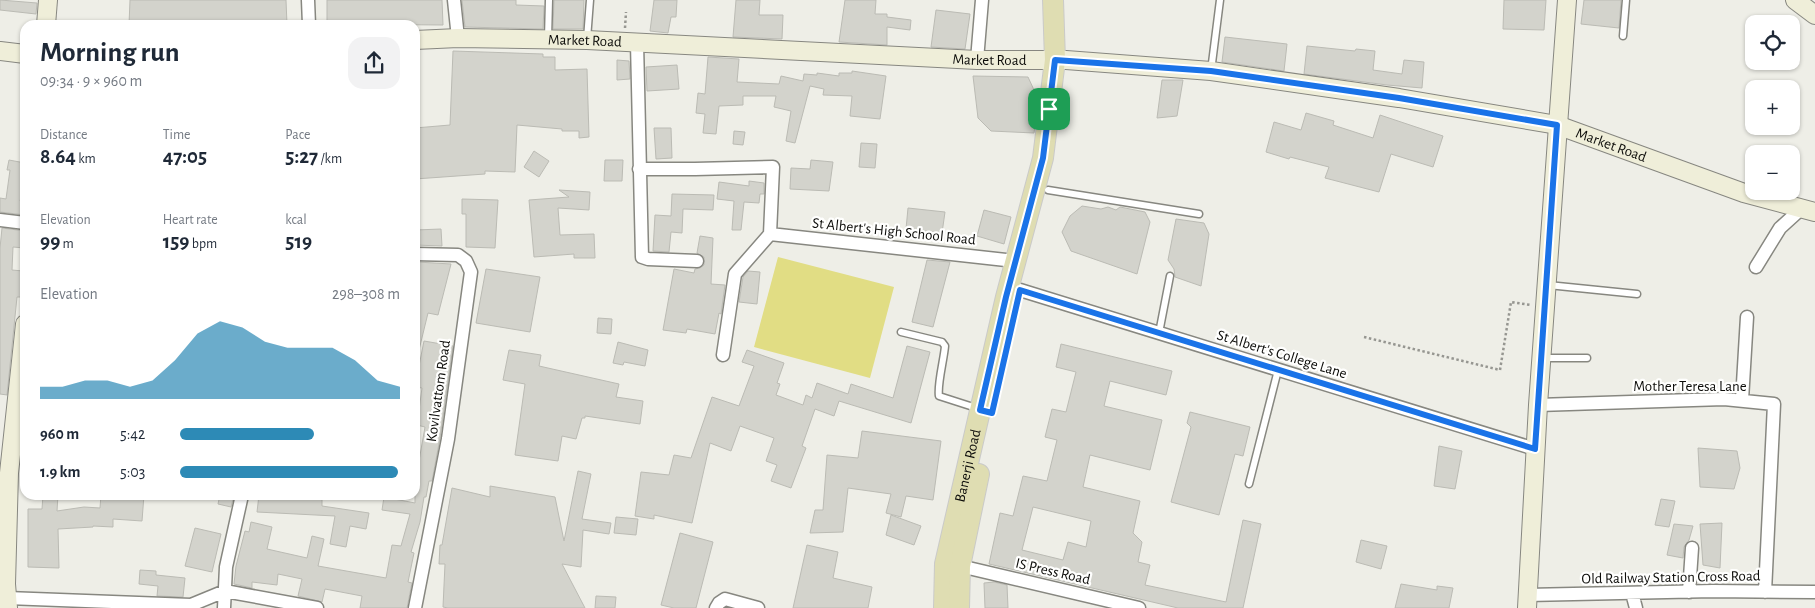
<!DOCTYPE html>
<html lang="en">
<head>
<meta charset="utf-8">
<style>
  :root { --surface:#fff; --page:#f2f2f3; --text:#1f2937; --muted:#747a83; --accent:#2d8ab6 }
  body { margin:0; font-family:"Alegreya Sans",sans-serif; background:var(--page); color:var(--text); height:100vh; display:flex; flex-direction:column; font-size:19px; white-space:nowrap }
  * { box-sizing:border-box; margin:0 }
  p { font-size:16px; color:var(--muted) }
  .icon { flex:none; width:28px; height:28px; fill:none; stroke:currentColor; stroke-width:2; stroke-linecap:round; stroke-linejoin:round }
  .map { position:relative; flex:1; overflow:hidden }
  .panel { position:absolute; left:20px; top:20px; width:400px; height:480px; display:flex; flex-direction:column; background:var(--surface); border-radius:15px; box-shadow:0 1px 4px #0004 }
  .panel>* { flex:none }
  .fabs { position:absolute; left:1745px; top:15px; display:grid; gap:10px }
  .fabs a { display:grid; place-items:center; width:55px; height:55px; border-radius:10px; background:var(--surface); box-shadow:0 1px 4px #0004; font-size:25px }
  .pin { position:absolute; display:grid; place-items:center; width:42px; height:42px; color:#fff; margin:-21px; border-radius:10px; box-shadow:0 2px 8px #0006 }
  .round { display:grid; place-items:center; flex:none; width:52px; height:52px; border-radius:15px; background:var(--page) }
  .head { display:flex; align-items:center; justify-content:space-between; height:85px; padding:0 20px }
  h1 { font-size:28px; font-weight:700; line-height:38px }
  .stats { display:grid; grid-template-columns:repeat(3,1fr); gap:8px; height:85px; padding:5px 20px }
  .stats div { display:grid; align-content:center }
  .stats b { font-size:21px; font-weight:700 }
  .stats small { font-size:14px; font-weight:400 }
  .stats p { font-size:14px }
  .chart { height:140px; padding:10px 20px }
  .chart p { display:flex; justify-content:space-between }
  .chart svg { width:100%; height:90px; margin-top:5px; fill:var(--accent); opacity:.7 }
  ul { padding:0 20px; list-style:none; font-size:16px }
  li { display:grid; grid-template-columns:80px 60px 1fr; align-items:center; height:38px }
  li i { height:12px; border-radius:6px; background:var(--accent) }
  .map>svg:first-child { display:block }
</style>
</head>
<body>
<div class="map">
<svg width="1815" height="608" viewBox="0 0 1815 608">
  <rect width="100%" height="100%" fill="#eeeee7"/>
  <path fill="#e1dd84" d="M778 257 894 287 870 378 754 347Z"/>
  <path fill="#d3d3cc" stroke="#bbbbb4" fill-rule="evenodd" d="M0 0 37 3 36 14 0 10Z
    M130 0H286L287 25H129Z
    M327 0H442L443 25 327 24Z
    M462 0H516V5L544 6 543 29 465 27Z
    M554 0H584L583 29H553Z
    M654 0H677L676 17H671L668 33 650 31Z
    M736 0H760L759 15H783L782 39 733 37Z
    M845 0H876L875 14H887V17L911 20 910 30 887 27V45L839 42Z
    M1504 0H1546L1544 30 1503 29Z
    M1584 0H1621L1619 28 1581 24Z
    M936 10 970 14 965 49 931 47Z
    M1225 37 1287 44 1284 71 1222 62Z
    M1307 46 1355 51 1356 49 1375 51 1373 70 1402 74 1404 60 1424 62 1422 88 1387 85 1304 74Z
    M453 51 543 54V57H555V70L587 69 589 137 579 138V131H562V129L517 125 515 172 485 171V174L415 179V128L450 125Z
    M708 57 739 59 737 82 779 84 781 76 803 81 804 74 817 75V73L839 76V73H852V71L886 76 880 119 850 116 852 96 823 95 824 89 810 86 795 143 786 141 791 111 774 107 776 96H743V105L719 106 716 134 703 133 705 114 696 113 698 93 705 94Z
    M617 60 629 61 630 79 617 80Z
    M677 65 679 89 647 91 646 67Z
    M973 76 1028 77 1034 90 1039 95 1034 133 991 131 978 118Z
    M1162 80H1183L1177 116 1157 118Z
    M1306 113 1334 121 1333 125 1373 138 1380 115 1443 136 1433 167 1391 154 1379 192 1325 178 1329 167 1290 157 1289 159 1266 152 1274 122 1301 130Z
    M654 128H671L672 158 656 159Z
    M734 131 745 132 743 145 733 144Z
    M861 143 877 144 875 168 859 167Z
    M534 151 549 161 539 177 524 167Z
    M9 160 25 163V181L20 201 25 202V215L0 212V198L6 199 10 170H7Z
    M605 160H623L622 181H604Z
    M811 160 833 162 829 191 790 189 791 168 810 169Z
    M749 181 764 183V194H760L759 203 744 202 741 230H732L734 201 717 199 719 182 749 186Z
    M559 190 590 192 589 210 558 208 560 235 594 234 595 258H574V254L534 257 529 200 569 197Z
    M672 194 714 195 713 210 683 209 682 233 671 232 669 252 653 251 655 215 671 216Z
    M462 199 498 200 495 248 466 247V214H462Z
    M1082 206 1101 209 1108 207 1116 210 1120 207 1145 212 1150 222 1137 274 1071 251 1062 232 1070 216Z
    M908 208 945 212 942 233 906 229Z
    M984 210 1011 217 1004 244 977 236Z
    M1176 219 1204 223 1209 234 1201 286 1175 277 1174 269 1168 260Z
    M2 228 25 231 24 248 13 247 12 270 23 271 21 297H17L7 395 0 394V248Z
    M441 229 442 246 415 245V230Z
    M700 236 713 238 711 284 725 285 721 314 719 313 715 334 687 329 686 333 663 330 674 269 694 273 695 269 700 268 704 265V257L697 253Z
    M927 260 950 262 933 327 912 322Z
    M417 262 451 264 438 315 428 313 419 350H415V279Z
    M486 269 540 277 530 332 476 323Z
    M748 271 760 272 757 304 739 302 743 277Z
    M598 318 612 319 611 334 597 333Z
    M424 341 453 346 440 438 432 481H429L426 497H424L420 522 411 552 414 553 408 582 412 583 407 608H360L362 596 325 589 322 602 298 596 302 579 278 574 277 585 252 582V588L234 584 236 566 245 531 249 532 251 522 272 527 267 549 307 558 312 536 324 539 318 566 386 578 392 545 401 546 410 514 382 510 384 497 415 503V461H419L425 427 417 425 422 388 415 387V376H417Z
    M618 342 648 350 645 366 624 362 623 365 613 363Z
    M1061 344 1172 371 1166 395 1110 381 1104 406 1162 420 1150 470 1090 455 1083 487 1140 501 1133 533 1142 542 1138 562 1150 565 1145 585 1226 602 1243 520 1261 524 1243 608H1178L989 564 1000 513 1013 516 1023 476 1047 481 1057 440 1045 437 1052 409 1066 412 1076 372 1056 367ZM1033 507 1091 521 1086 547 1068 542 1063 560 1022 550Z
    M907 346 930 352 911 423 839 401 834 416 815 409 802 446 806 448 791 488 771 481 777 465 766 461 774 438 740 426 731 451 710 443 692 523 654 515V519L635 516 641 472 669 475 674 455 691 458 712 397 739 406 754 366 742 362 747 350 784 363 777 383 780 384 776 395 803 405 806 395 812 398 817 383 848 394 851 384 893 398Z
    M509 350 541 355 539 366 619 384 616 397 643 401 640 424 585 416V418H582L576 439 562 436 558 461 515 455 525 384 503 380Z
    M1190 412 1250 427 1243 456 1235 454 1219 515 1171 502 1191 427 1187 423Z
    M862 431 941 441 933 500 906 496 901 517 886 513 891 494 848 488 843 532 810 533 815 510H823L827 455 858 458Z
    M1439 446 1462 451 1455 489 1434 486Z
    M1698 448 1737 451 1740 468 1734 489 1700 487Z
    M578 471 591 474 582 519 611 523 609 534 583 530 581 567 562 564 585 608H448L443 607 445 564H439L440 545H442L452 488 490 497V486L555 497 564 541Z
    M43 495H58L57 511 84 507 100 508 101 495H144L142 521 113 519V527L93 526V527L58 529 59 568 28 567V509H42Z
    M220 495H234L231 507 218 504Z
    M259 495H322V506L369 513 366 529 350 526 346 547 330 544 335 516 257 512Z
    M1661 499 1675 501 1669 527 1655 525Z
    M891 515 921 526 914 545 886 535Z
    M616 517 638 519 636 535 614 533Z
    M1722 523 1720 568 1703 565 1700 524Z
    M1674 524 1693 526 1689 540 1684 547 1683 558 1667 555Z
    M195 528 221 534 212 572 185 566Z
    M680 533 713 542 696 608H674L661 605Z
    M1361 540 1387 546 1381 569 1356 562Z
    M807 545 838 552 833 578 872 587 868 608H793Z
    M140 570 156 571V575L185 578 183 597 157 596 158 586 139 584Z
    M994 582 1007 585 1008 608H985L984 583Z
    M1401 584 1437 590V586L1453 588 1449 608H1395Z
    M596 596 616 597 615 608H595Z"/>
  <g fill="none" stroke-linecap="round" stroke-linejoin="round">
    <defs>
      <path id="lane" d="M1623 36 1626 0
        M548 38 549 0
        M587 39 590 0
        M1211 71 1220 0
        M1048 190 1199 214
        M1548 285 1637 294
        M901 332 942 342 945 346C944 359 937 385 939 396L992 413
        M1159 333 1170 276
        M1543 358H1587
        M1249 484 1278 370"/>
      <path id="street" d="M308 0 309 25
        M454 0 458 38
        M637 43 642 257 648 259 697 261
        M977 60 982 0
        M639 169H695L773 167 770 234 735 274 723 355
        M0 220 25 223
        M770 234 1015 261
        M1756 267 1780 228 1802 208
        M1020 290 1535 449
        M1742 400 1747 317
        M1538 405 1724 399 1774 404 1765 592
        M960 566 1139 608
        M1689 592 1692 548
        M1632 593 1636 608
        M1527 595 1713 591 1815 592
        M7 598 191 605 225 591 317 608
        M224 608 226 567 242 495
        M415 608 448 439 471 272 466 261 458 255 415 254
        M716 608 719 603 725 599 758 608"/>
      <g id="secondary">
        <path d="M1795 0 1815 15"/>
        <path d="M46 25 48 0"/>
        <path id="s1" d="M415 40 458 38 587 40 977 60H1066L1211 71 1399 98 1557 125 1744 193 1815 212"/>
        <path d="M0 51 25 54"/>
        <path d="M8 608 6 584 9 473 25 324"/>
        <path d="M1527 608 1538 405 1567 0"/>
      </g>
      <g id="primary">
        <path id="s2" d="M944 608 945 564 1006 297 1043 158 1055 60 1053 0"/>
        <path d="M959 608 960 566 979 474"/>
      </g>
    </defs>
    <use href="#lane" stroke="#878780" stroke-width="9"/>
    <use href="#street" stroke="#878780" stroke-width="15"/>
    <use href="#secondary" stroke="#878780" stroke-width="20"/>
    <use href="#primary" stroke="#cacac9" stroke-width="22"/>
    <path stroke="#969691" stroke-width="2.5" stroke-dasharray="2.5 2.5" stroke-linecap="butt" d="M625 28 626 12
      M1364 337 1500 370 1511 302 1531 305"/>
    <use href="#lane" stroke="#fff" stroke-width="6"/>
    <use href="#street" stroke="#fff" stroke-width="12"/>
    <use href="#secondary" stroke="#efeed9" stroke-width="18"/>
    <use href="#primary" stroke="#dfddb2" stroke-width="20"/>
  </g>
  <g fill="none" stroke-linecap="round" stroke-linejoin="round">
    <defs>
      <path id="route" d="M1055 60 1211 71 1399 98 1557 125 1535 449 1020 290 992 413 980 410 1006 297 1043 158Z"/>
    </defs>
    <use href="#route" stroke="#fff" stroke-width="10"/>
    <use href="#route" stroke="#1a73e8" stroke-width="6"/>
  </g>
  <g text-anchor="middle" stroke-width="4.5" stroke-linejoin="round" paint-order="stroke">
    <g font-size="15" fill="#0c0c09" stroke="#fffffe">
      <text dy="5" stroke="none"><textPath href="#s1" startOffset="170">Market Road</textPath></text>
      <text dy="5" stroke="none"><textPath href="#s1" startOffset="575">Market Road</textPath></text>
      <text dy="5" stroke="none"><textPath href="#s1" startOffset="1205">Market Road</textPath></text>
      <text transform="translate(894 231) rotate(6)" y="5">St Albert's High School Road</text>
      <text transform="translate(1282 354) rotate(17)" y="5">St Albert's College Lane</text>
      <text x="1690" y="391">Mother Teresa Lane</text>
      <text transform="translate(438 391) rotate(-82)" y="5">Kovilvattom Road</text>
      <text dy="5" stroke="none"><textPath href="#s2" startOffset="145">Banerji Road</textPath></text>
      <text transform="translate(1053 571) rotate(13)" y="5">IS Press Road</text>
      <text transform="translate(1671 577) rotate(-1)" y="5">Old Railway Station Cross Road</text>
    </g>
  </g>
</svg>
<div class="fabs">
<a><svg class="icon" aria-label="locate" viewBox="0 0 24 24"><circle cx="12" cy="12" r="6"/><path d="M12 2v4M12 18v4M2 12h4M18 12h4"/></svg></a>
<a>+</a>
<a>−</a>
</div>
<div class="pin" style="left:1049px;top:109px;background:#1e9e55"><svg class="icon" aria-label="arrive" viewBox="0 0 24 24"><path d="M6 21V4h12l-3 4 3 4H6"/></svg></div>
<section class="panel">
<div class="head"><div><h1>Morning run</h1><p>09:34 · 9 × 960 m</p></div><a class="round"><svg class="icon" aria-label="share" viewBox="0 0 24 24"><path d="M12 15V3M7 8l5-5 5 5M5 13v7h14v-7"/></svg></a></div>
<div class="stats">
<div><p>Distance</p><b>8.64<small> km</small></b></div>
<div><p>Time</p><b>47:05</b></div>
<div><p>Pace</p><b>5:27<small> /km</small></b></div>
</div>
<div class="stats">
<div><p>Elevation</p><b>99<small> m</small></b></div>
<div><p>Heart rate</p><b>159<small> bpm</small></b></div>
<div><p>kcal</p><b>519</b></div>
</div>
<div class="chart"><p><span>Elevation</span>298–308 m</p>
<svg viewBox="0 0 160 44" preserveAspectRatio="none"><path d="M0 44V38L10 38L20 35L30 35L40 38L50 35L60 25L70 12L80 6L90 9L100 16L110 19L120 19L130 19L140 25L150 35L160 38V44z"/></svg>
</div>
<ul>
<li><b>960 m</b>5:42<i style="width:61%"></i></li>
<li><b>1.9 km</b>5:03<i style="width:99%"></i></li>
</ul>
</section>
</div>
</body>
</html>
